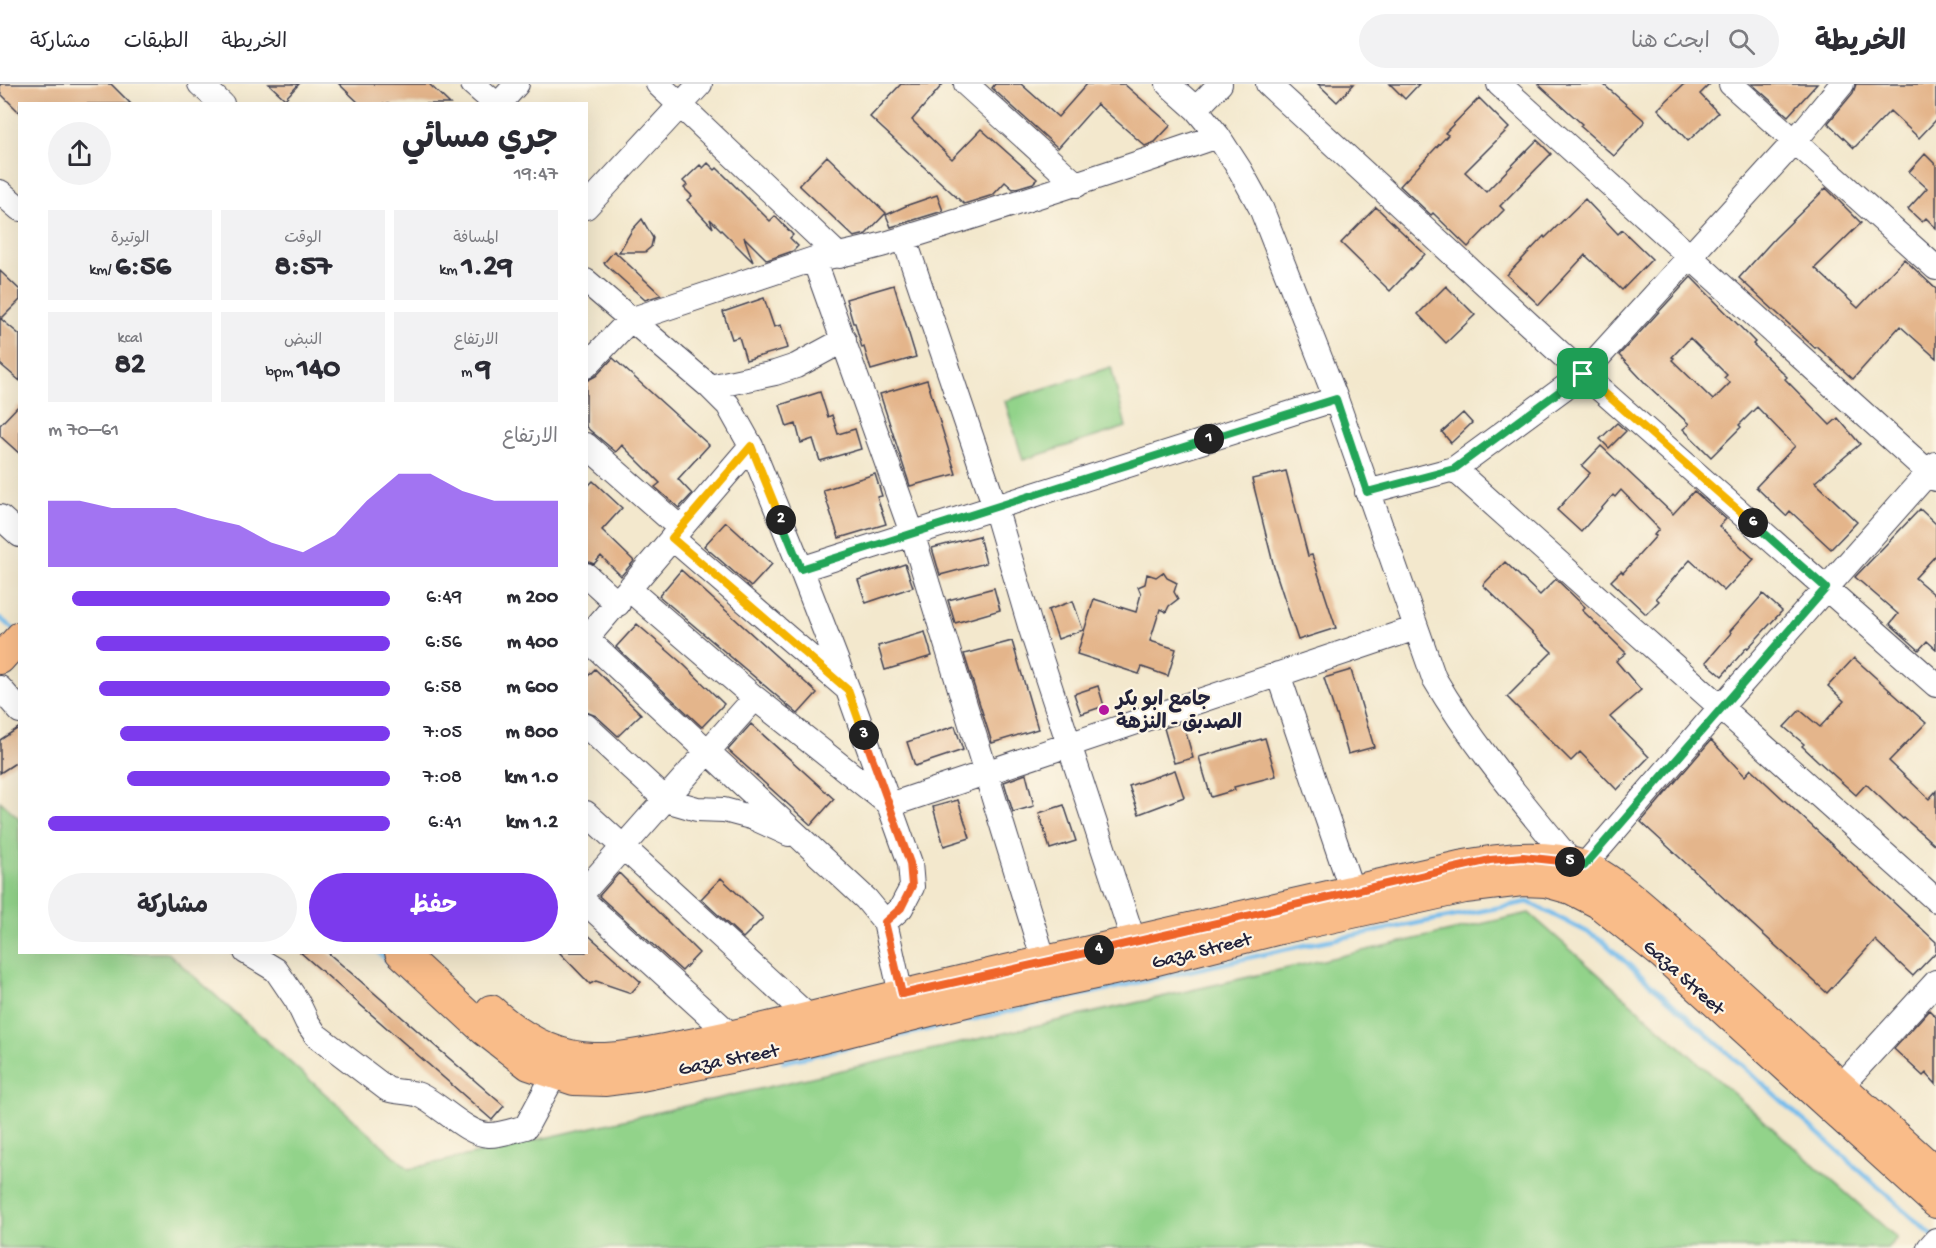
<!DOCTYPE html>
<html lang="ar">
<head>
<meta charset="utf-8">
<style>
  :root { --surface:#fff; --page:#f2f2f3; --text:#2b2b33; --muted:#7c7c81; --line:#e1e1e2; --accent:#7c3aed }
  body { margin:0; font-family:"Gochi Hand","Playpen Sans Arabic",sans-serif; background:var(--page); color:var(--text); direction:rtl; height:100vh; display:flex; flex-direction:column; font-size:22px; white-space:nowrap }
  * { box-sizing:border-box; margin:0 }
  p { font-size:20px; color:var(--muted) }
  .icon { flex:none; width:33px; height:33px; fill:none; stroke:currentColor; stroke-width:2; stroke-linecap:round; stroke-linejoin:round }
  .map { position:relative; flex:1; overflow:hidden; direction:ltr }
  .details { position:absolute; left:18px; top:18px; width:570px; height:852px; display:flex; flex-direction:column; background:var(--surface); border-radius:0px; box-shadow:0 6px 24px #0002; direction:rtl }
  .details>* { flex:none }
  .pin { position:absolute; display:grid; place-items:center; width:51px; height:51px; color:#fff; margin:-26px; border-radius:12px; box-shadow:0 3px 9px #0006 }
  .km { position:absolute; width:30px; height:30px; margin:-15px; border-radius:50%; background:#222; color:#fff; font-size:16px; line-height:30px; text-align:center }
  .round { display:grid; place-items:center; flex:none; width:63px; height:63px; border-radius:32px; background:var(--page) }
  .headline { display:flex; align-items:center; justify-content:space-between; height:102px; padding:0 30px }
  h1 { font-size:33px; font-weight:700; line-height:45px }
  .metrics { display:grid; grid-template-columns:repeat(3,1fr); gap:9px; height:102px; padding:6px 30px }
  .metrics div { display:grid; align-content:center; border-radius:0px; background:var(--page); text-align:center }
  .metrics b { font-size:30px; font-weight:700 }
  .metrics small { font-size:16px; font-weight:400 }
  .metrics p { font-size:16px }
  .chart { height:168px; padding:12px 30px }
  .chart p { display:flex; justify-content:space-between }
  .chart svg { width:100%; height:108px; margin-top:6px; fill:var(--accent); opacity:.7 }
  .cta { display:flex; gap:12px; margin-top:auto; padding:12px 30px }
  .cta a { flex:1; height:69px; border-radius:36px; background:var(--accent); color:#fff; font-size:24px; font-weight:700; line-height:69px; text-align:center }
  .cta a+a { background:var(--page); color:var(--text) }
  ul { padding:0 30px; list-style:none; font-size:20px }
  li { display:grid; grid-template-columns:96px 72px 1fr; align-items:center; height:45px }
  li i { height:15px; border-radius:8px; background:var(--accent) }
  header { display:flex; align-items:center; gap:36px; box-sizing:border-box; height:84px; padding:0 30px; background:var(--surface); border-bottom:2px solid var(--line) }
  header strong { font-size:28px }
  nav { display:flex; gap:33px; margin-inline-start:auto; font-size:21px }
  .search { width:420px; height:54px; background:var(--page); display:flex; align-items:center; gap:15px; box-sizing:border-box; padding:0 21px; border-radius:33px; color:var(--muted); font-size:22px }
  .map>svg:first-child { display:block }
</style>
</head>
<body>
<header>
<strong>الخريطة</strong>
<div class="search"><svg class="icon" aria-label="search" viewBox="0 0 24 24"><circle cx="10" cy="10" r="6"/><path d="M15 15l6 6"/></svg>ابحث هنا</div>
<nav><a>الخريطة</a><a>الطبقات</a><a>مشاركة</a></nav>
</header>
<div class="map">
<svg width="1936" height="1164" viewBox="0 0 1936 1164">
  <rect width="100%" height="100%" fill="#fcf5e5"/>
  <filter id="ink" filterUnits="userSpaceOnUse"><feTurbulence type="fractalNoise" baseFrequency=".0167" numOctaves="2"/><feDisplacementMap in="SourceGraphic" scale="12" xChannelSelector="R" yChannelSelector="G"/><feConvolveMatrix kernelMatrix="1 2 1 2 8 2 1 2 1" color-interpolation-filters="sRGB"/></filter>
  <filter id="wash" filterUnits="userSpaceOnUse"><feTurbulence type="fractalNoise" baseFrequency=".008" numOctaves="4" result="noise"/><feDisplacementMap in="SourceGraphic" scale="24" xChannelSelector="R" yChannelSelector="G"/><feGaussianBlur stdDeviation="1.35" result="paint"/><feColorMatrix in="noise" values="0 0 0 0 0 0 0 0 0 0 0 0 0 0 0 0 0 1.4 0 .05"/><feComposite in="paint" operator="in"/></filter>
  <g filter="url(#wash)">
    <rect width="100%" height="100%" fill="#f3e8cd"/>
    <path fill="#92d38a" stroke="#5a7a62" stroke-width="1.5" d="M1111 283 1126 343 1023 376 1005 317Z
      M0 717 19 734 20 868 168 869 409 1085 1529 829 1897 1154 1887 1164H0Z"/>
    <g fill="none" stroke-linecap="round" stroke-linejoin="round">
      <path stroke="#74bcec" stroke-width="4.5" d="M0 534 13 545
        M378 868 407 895
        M783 978 1314 859 1528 818 1599 854 1932 1151
        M510 985 520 994 529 996"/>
    </g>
    <g id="blocks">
      <path fill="#e4b58b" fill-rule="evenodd" d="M0 0H111L131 20H20V29L0 9Z
        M269 0H299L285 15Z
        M339 0H429L450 20H360Z
        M901 0H943L912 36 952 75 981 45 1037 95 1033 99 1013 105 1005 98 993 111 964 120 870 33Z
        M995 0H1021L1058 33 1087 0H1124L1171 41 1155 58 1145 62 1097 20 1058 64 992 4Z
        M1318 0H1354L1337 18Z
        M1390 0H1419L1405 15Z
        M1538 0H1603L1645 37 1614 72 1580 42 1582 40Z
        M1684 0H1710L1700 10 1718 29 1688 57 1658 25Z
        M1752 0H1817L1788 32Z
        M1856 0H1936V36L1919 54 1890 27 1854 64 1828 39 1853 9Z
        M1479 14 1509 44 1465 88 1486 108 1537 56 1551 70 1500 122 1504 126 1468 163 1433 129 1431 131 1400 102 1448 51 1445 49Z
        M1925 70 1936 81V144L1926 134 1922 138 1908 125 1927 104 1909 88Z
        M827 72 886 129 866 150 854 153 799 101Z
        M708 79 715 86 717 84 770 137 775 132 793 151 790 154 798 162 793 167 767 176 744 153 753 178 710 135 713 144 687 116 692 112 684 104 687 101 683 97 700 81 703 84Z
        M1826 104 1861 139 1815 184 1858 224 1904 175 1936 205V274L1900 242 1853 295 1817 263 1815 264 1739 194 1775 154Z
        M937 111 943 127 891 143 886 131 908 121Z
        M1585 115 1618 150 1622 146 1652 175 1622 206 1585 171 1539 221 1507 191 1544 152 1545 154Z
        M1376 123 1425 170 1390 207 1341 159Z
        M642 135 653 154 651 163 645 168H619L632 146Z
        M614 167 661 211 645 216 604 179Z
        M0 187 20 206V216L1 235 20 251V297L0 280Z
        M1691 193 1755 258 1753 260 1787 293 1785 295 1830 341 1838 334 1860 360 1815 398 1857 438 1831 465 1790 427 1786 432 1756 403 1795 362 1757 323 1739 341 1741 343 1711 373 1683 345 1689 340 1646 300 1619 271ZM1690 254 1727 291 1724 294 1730 299 1713 316 1672 276 1674 274 1672 273Z
        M894 201 916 273 871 286 864 263 862 264 855 239H853L846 215Z
        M1446 202 1475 231 1446 259 1418 230Z
        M764 214 774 243 781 241 788 264 746 276 739 253 732 255 723 228Z
        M613 274 709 361 678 395 692 410 679 424 655 403 660 399 622 361 616 368 586 343V297L596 292Z
        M927 296 956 390 910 402 880 310Z
        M820 308 828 333 832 331 838 350 855 345 861 365 820 377 813 355 801 359 796 340 787 343 780 321Z
        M20 320V370L0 352V341Z
        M1463 329 1472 339 1451 359 1442 348Z
        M1617 339 1626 347 1609 364 1600 355Z
        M1601 362 1673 430 1694 407 1726 435 1719 442 1754 475 1724 507 1690 476 1656 514 1659 517 1646 530 1611 497 1621 487 1623 489 1656 452 1654 451 1659 445 1621 406 1615 413 1613 411 1581 448 1557 426 1590 389 1582 382Z
        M1286 387 1308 472 1312 471 1336 544 1298 556 1274 483 1252 395Z
        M875 390 882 412 877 413 886 440 839 454 823 406Z
        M593 397 622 424 602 446 634 477 621 492 601 472 594 480 586 477V404Z
        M1920 425 1936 440V471L1915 494 1936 512V565L1927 557 1919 566 1890 540 1898 530 1855 493Z
        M726 438 772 480 751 503 704 462Z
        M979 452 986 479 940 491 932 464Z
        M1505 478 1540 511 1556 495 1585 523 1582 526 1626 569 1616 577 1641 606 1610 633 1649 673 1617 706 1580 668 1571 677 1507 613 1552 568 1483 501Z
        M905 480 913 503 866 519 858 496Z
        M681 486 817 609 798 630 659 512Z
        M1163 488 1167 494 1177 499 1174 508 1178 515 1169 522 1166 528 1160 525 1150 557 1176 565 1168 592 1142 583 1139 590 1077 570 1094 515 1136 528 1141 510 1138 503 1145 500 1147 490 1156 493Z
        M994 504 1000 526 955 539 948 516Z
        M1763 510 1782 527 1748 564 1747 563 1722 592 1706 578 1731 549 1730 547Z
        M1073 517 1083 546 1058 555 1048 526Z
        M637 540 684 581 724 620 702 643 616 563Z
        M925 548 932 572 885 586 878 562Z
        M1012 557 1038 645 992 659 964 570Z
        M1854 574 1926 639 1889 677 1929 715 1936 707V762L1904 734 1903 735 1866 700 1856 711 1818 677 1802 662 1804 660 1784 643 1800 626 1820 643 1844 617 1828 602Z
        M595 585 641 630 618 652 596 632 586 628V594Z
        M1351 586 1374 663 1348 670 1337 631H1336L1324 594Z
        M1098 602 1104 622 1081 630 1074 610Z
        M1183 638 1193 674 1174 679 1164 644Z
        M751 640 834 715 811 741 728 666Z
        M955 642 963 666 915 682 907 658Z
        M20 643V676L0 689V656Z
        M1265 654 1276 692 1234 703 1235 706 1211 713 1199 673Z
        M1711 656 1745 692 1751 685 1936 858V868L1913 892 1875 856 1827 909 1641 738Z
        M1175 686 1184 713 1139 730 1129 702Z
        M1026 690 1034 722 1013 728 1004 698Z
        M958 716 970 754 944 762 933 723Z
        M1064 721 1076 757 1050 765 1039 729Z
        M619 789 699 869 682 887 599 812Z
        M721 794 763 834 743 854 701 815Z
        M586 849 641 898 631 909 596 897 590 900 559 868H586Z
        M300 868H327L504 1022 492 1036Z
        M1929 926 1936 933V1000L1926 989 1923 992 1894 965Z"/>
    </g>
  </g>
  <g filter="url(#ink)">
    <use href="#blocks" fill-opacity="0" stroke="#414051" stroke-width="1.5"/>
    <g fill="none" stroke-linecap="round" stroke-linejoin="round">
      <defs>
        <path id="minor" d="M200 0 222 20
          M473 0 496 20
          M658 0 839 172
          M966 0 1077 101
          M1168 0 1196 25 1218 52 1240 86 1261 124 1336 315 1434 594C1473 661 1523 719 1572 779
          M1268 0 1583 290 1936 601
          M1499 0 1936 395
          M1731 0 1936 184
          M499 20 517 0
          M1196 25 1220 0
          M0 108 20 125
          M586 123 700 0
          M904 154 995 423 1031 545 1134 858
          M814 175 912 449 1044 877
          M586 197 710 303 728 321 751 362 801 485 848 606 910 779 912 803 901 824 885 838
          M586 282 630 236 814 175C866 168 915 151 965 135 1050 109 1134 81 1218 52
          M710 303 775 289 796 282 844 256
          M586 361 680 444
          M1454 385 1936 816
          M1367 408 1454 385 1583 290 1795 57 1842 0
          M0 433 20 451
          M672 454 845 603
          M801 485 1336 315
          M586 491 618 520
          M630 506 755 614 890 721 1416 544
          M586 555 751 362
          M587 555 866 815 885 838 905 929
          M1278 590 1352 807
          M0 604 20 627
          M586 642 666 716 697 725 724 726 754 734 789 750
          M586 729 809 933
          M1584 782 1720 624 1936 380
          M586 805 755 614
          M586 819 733 953
          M246 868 276 886 297 917 307 938 316 951 387 1005C398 1009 409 1007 419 1011 441 1021 466 1050 489 1051 502 1051 514 1046 526 1043L554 991
          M1841 1002 1936 898
          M1929 1164 1936 1156"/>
        <path id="major" d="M0 575 20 553
          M400 868 484 946 529 981 574 996 606 997 636 993 799 960 974 916 1141 880 1280 845 1465 804 1522 797 1546 798 1571 805 1598 819 1662 870 1936 1119
          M491 926C519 952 555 973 594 974 620 975 648 968 674 963 753 949 831 927 909 909 1092 865 1276 825 1459 782 1499 775 1541 768 1581 781 1613 792 1663 841 1689 864 1772 938 1853 1014 1936 1088"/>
      </defs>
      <use href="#minor" stroke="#414051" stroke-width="26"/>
      <use href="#major" stroke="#414051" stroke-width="32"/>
      <use href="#minor" stroke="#fff" stroke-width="24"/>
      <use href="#major" stroke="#f9bc89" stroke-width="30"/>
    </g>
  </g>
  <g fill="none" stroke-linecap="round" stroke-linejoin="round" filter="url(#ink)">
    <defs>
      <path id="split-1" d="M1209 355 1336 315 1367 408 1454 385 1583 290"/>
      <path id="split-2" d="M781 436 801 485 1209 355"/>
      <path id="split-3" d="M781 436 751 362 672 454 848 606 864 651"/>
      <path id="split-4" d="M864 651 910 779 912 802 901 824 885 838 902 910 1099 866"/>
      <path id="split-5" d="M1099 866 1490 776 1523 773 1570 778"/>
      <path id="split-6" d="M1570 778 1584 782 1826 504 1753 439"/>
      <path id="split-7" d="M1583 290 1753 439"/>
    </defs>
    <use href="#split-1" stroke="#fff" stroke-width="12"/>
    <use href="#split-2" stroke="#fff" stroke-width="12"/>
    <use href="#split-3" stroke="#fff" stroke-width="12"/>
    <use href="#split-4" stroke="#fff" stroke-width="12"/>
    <use href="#split-5" stroke="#fff" stroke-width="12"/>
    <use href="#split-6" stroke="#fff" stroke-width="12"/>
    <use href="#split-7" stroke="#fff" stroke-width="12"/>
    <use href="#split-1" stroke="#22a559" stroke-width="8"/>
    <use href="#split-2" stroke="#22a559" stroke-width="8"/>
    <use href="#split-3" stroke="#f5b400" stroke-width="8"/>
    <use href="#split-4" stroke="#f0652b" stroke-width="8"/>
    <use href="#split-5" stroke="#f0652b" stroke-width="8"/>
    <use href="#split-6" stroke="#22a559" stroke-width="8"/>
    <use href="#split-7" stroke="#f5b400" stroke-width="8"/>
  </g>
  <circle fill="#b5179e" stroke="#fcf5e5" stroke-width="2" cx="1104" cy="626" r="6"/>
  <g text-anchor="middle" stroke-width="4.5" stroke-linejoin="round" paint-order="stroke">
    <g font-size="20" font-weight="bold" fill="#22223b" stroke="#fcf5e5" text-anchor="start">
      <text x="1116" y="621">جامع ابو بكر<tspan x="1116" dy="23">الصدبق - النزهة</tspan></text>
    </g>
    <g font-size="20" fill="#22223b" stroke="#fcf5e5">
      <text transform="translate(1201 865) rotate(-14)" y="7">Gaza Street</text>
      <text transform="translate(1685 892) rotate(42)" y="7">Gaza Street</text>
      <text transform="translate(728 974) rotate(-11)" y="7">Gaza Street</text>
    </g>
  </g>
</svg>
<div class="pin" style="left:1583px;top:290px;background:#1e9e55"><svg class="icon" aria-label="arrive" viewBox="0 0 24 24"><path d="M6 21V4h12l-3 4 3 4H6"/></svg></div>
<b class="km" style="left:1209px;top:355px">1</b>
<b class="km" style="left:781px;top:436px">2</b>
<b class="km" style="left:864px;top:651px">3</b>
<b class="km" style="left:1099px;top:866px">4</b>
<b class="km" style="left:1570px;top:778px">5</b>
<b class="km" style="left:1753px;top:439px">6</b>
<section class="details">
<div class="headline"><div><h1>جري مسائي</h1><p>19:47</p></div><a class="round"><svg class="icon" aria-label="share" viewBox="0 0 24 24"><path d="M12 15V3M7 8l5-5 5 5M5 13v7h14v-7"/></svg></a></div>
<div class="metrics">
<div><p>المسافة</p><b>1.29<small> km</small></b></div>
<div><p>الوقت</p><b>8:57</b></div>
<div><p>الوتيرة</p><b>6:56<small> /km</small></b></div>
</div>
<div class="metrics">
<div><p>الارتفاع</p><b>9<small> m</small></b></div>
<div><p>النبض</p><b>140<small> bpm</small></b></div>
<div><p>kcal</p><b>82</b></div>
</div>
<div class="chart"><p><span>الارتفاع</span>61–70 m</p>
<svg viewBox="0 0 160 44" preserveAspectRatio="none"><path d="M0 44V17L10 17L20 20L30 20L40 20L50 24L60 27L70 34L80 38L90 31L100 17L110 6L120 6L130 13L140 17L150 17L160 17V44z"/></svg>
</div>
<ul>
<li><b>200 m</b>6:49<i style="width:93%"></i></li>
<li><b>400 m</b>6:56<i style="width:86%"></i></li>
<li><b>600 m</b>6:58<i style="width:85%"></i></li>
<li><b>800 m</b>7:05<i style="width:79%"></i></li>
<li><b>1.0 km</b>7:08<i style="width:77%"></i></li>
<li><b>1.2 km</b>6:41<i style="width:100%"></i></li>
</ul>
<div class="cta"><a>حفظ</a><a>مشاركة</a></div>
</section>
</div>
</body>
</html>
